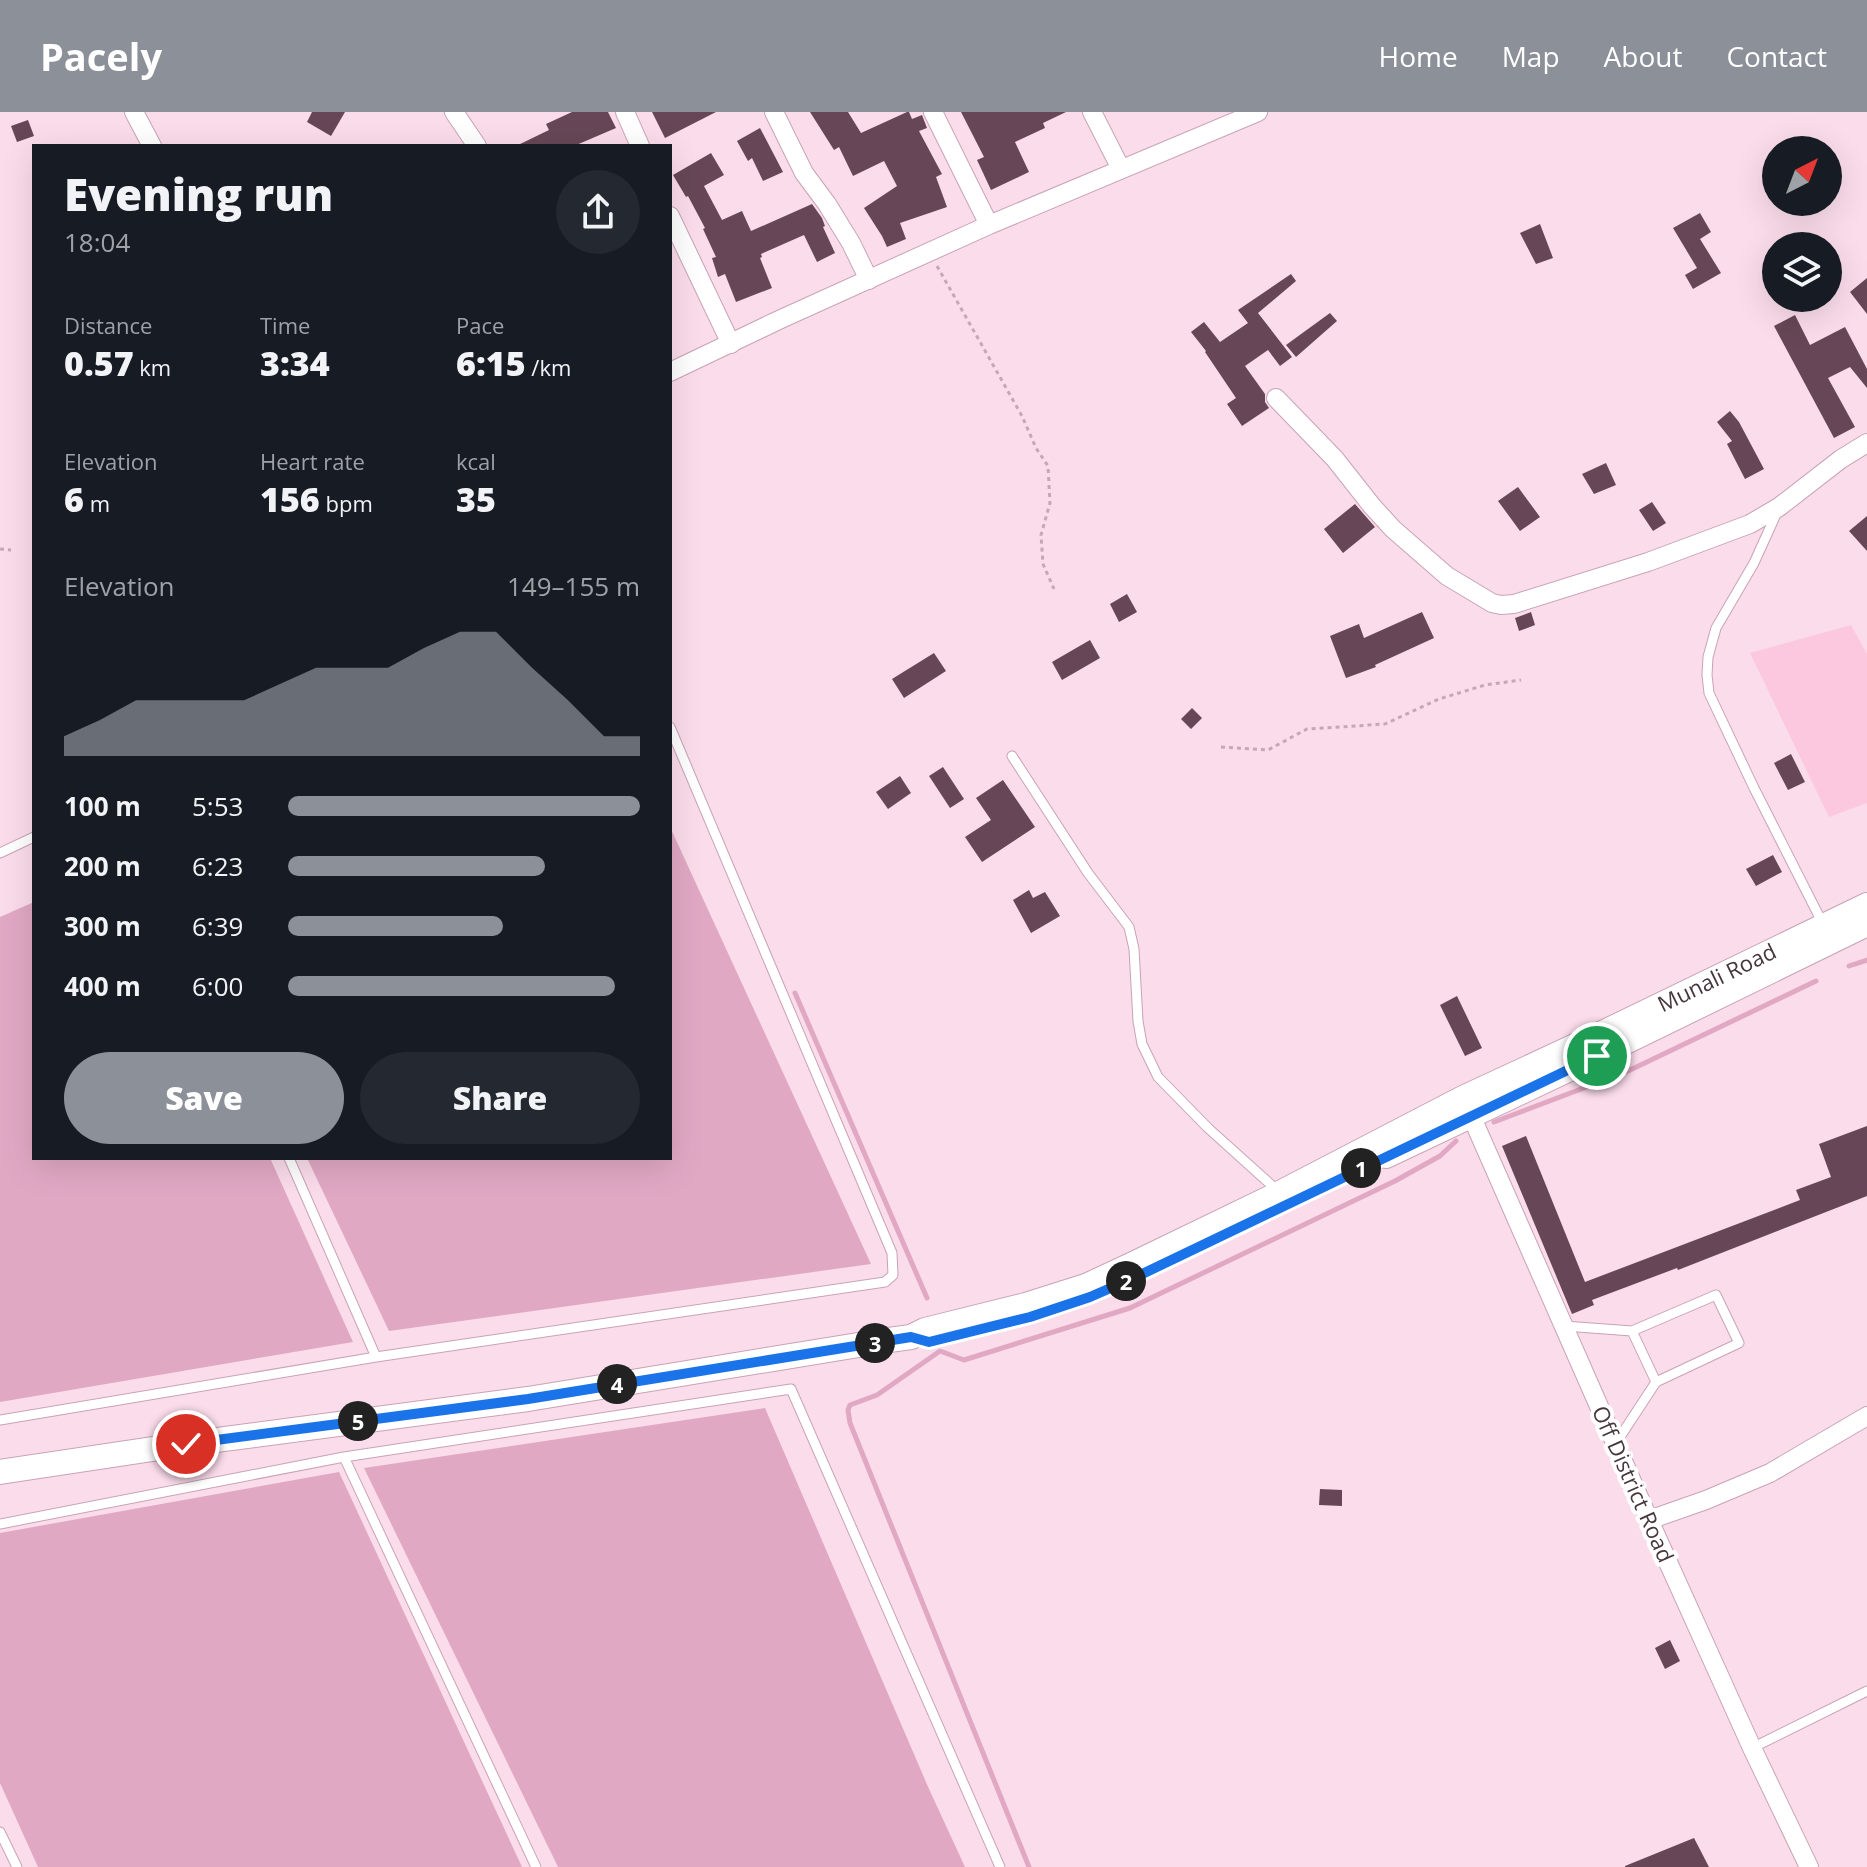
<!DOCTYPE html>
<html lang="en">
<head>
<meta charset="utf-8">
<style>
  :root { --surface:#171b24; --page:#242831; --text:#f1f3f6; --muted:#9ea1a6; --accent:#8c9099 }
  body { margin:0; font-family:"Open Sans",sans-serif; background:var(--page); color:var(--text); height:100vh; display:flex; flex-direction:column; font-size:30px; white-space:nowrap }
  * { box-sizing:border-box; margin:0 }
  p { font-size:26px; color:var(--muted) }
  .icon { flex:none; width:44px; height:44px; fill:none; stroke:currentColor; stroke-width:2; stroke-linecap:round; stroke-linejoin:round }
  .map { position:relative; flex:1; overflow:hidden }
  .side { position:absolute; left:32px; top:32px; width:640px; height:1016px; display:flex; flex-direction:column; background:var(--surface); border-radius:0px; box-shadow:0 8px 32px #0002 }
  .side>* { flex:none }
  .needle { width:52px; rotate:42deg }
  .buttons { position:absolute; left:1762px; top:24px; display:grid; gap:16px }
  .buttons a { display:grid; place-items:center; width:80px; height:80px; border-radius:50%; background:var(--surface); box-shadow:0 8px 32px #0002; font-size:40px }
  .pin { position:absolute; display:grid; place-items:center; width:68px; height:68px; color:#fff; margin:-34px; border:4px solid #fff; border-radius:50%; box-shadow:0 2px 8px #0007 }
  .km { position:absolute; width:40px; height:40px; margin:-20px; border-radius:50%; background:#222; color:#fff; font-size:22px; line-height:40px; text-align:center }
  .round { display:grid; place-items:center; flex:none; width:84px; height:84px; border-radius:42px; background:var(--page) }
  .overview { display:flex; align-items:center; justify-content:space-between; height:136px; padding:0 32px }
  h1 { font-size:44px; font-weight:800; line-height:60px }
  .stats { display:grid; grid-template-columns:repeat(3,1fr); gap:12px; height:136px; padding:8px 32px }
  .stats div { display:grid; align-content:center }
  .stats b { font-size:34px; font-weight:800 }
  .stats small { font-size:22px; font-weight:400 }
  .stats p { font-size:22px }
  .chart { height:224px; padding:16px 32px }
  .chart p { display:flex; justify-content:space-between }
  .chart svg { width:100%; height:144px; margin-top:8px; fill:var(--accent); opacity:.7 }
  .button { display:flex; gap:16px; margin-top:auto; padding:16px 32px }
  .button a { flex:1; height:92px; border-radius:48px; background:var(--accent); color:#fff; font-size:32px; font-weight:800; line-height:92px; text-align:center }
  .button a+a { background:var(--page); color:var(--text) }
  ul { padding:0 32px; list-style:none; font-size:26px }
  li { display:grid; grid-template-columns:128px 96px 1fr; align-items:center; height:60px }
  li i { height:20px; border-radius:10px; background:var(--accent) }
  header { display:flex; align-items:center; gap:48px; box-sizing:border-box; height:112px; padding:0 40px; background:var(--accent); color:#fff }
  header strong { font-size:38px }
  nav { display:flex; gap:44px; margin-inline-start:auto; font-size:28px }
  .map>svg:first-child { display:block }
</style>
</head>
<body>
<header>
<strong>Pacely</strong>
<nav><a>Home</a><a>Map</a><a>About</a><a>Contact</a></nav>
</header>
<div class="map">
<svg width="1867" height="1755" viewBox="0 0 1867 1755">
  <rect width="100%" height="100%" fill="#fbdceb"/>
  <path fill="#fbc8e0" d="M1851 513 1867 542V691L1829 705 1750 541Z"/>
  <path fill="#e1a8c4" d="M670 715 871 1152 389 1219 307 1046H670Z
    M34 790V1046H270L353 1230 0 1290V805Z
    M765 1296 929 1677 965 1755H558L364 1356Z
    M339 1360 522 1755H38L0 1671V1421Z"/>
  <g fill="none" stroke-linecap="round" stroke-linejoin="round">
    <path stroke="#e1a8c4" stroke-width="5" d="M1849 854 1867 848
      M795 881 927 1186
      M1494 1010 1626 960 1816 869
      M1029 1755 850 1311 848 1298 850 1293 877 1283 940 1239 964 1248 1130 1196 1395 1069 1440 1044 1456 1029"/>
  </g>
  <path fill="#674757" d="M312 0H345L331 24 307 10Z
    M572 0H608L616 16 574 34H516L549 18 546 12Z
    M652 0H716L665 26Z
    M810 0H848L861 21 907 0H909L912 7 922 3 927 16 919 19 942 62 936 65 947 95 900 111 906 127 887 135 882 124 864 96 897 74 884 49 853 64 839 35 834 38Z
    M961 0H1066L1043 11 1045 16 1015 30 1029 60 991 78 977 48 984 45Z
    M28 8 34 24 17 30 11 14Z
    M760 16 783 60 763 69 752 46 748 49 737 29Z
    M711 41 724 63 704 74 722 108 742 99 751 119 812 92 822 106 825 114 823 115 835 141 817 150 804 123 761 142 762 145 760 146 772 176 736 190 725 162 718 165 712 146 716 145 703 117 705 116 688 84 686 85 673 63Z
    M1700 101 1711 120 1700 127 1721 161 1693 177 1685 163 1697 156 1673 116Z
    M1540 112 1553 146 1536 152 1520 121Z
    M1291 162 1296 169 1258 201 1292 245 1280 254 1268 238 1245 254 1265 282V290L1269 296 1242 314 1227 292 1236 286 1205 240 1206 239 1191 220 1204 210 1220 230 1248 211 1238 198Z
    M1867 166V202L1850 180Z
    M1330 201 1337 209 1296 245 1286 233Z
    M1795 203 1810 233 1845 215 1867 257V276L1850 255 1828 266 1855 315 1834 326 1774 214Z
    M1730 299 1739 310 1764 357 1745 367 1727 332 1732 329 1717 310Z
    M1606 351 1616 373 1594 382 1582 362Z
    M1518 375 1540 405 1520 419 1498 389Z
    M1652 390 1666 411 1653 419 1639 398Z
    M1355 392 1375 415 1343 441 1324 417Z
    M1867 404V439L1849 419Z
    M1127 482 1137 500 1119 510 1110 492Z
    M1422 500 1434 526 1375 553 1376 555 1346 566 1330 524 1359 512 1364 526Z
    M1531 500 1535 513 1519 519 1515 506Z
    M1090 528 1100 546 1062 568 1052 550Z
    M934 541 946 559 904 586 892 567Z
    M1192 596 1202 606 1191 617 1181 607Z
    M1791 642 1805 670 1788 678 1774 651Z
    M943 655 964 687 950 696 929 664Z
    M900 664 911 681 888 697 876 680Z
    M1003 668 1035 715 982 750 965 725 991 708 976 686Z
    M1773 743 1782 760 1756 774 1746 757Z
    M1029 778 1033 786 1045 780 1060 804 1031 821 1013 788Z
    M1457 884 1482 936 1465 944 1440 893Z
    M1867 1014V1084L1678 1158 1677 1156 1592 1188 1594 1193 1572 1202 1502 1034 1526 1024 1585 1170 1800 1088 1796 1078 1831 1065 1819 1032Z
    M1320 1377 1342 1378V1394L1319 1393Z
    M1670 1528 1680 1549 1665 1557 1655 1536Z
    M1694 1726 1709 1755H1625V1754Z"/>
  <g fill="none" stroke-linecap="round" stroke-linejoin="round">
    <defs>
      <path id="lane" d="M1778 398 1754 451 1716 516 1708 545 1707 563 1709 581 1754 676 1823 812
        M1012 644 1088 761 1129 815 1134 837 1138 909 1142 932 1158 965 1208 1016 1278 1079
        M0 741 34 725
        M289 1046 376 1245
        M1564 1214 1632 1219 1716 1183 1739 1231 1656 1270 1616 1331
        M1632 1219 1656 1270
        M0 1308 376 1245 885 1170 893 1163 892 1141 670 615
        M344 1345 791 1277 1000 1755
        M0 1412 344 1345 536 1755
        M1752 1636 1867 1579
        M0 1720 17 1755"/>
      <path id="street" d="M134 0 152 34
        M454 0 477 34
        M625 0 640 34
        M774 0 804 61 827 92 851 131 869 168
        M933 0 989 113
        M1092 0 1121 57
        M670 104 731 232
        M670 260 781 207 989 113 1258 0
        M1276 286 1335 347 1372 394 1393 417 1447 464 1492 491 1501 493 1514 492 1648 450 1750 412 1779 395 1841 347 1867 331
        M1466 992 1649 1408 1752 1636 1809 1755
        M1649 1408 1706 1388 1770 1361 1867 1304"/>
      <g id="secondary">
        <path d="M1386 1044 1597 944 1867 812"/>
        <path id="s1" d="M0 1360 186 1332 528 1287 889 1228 911 1225 925 1218 1026 1193 1086 1174 1133 1152 1280 1081 1463 986 1590 927 1867 793"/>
      </g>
    </defs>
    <use href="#lane" stroke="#c8a3b5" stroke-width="11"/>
    <use href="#street" stroke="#c8a3b5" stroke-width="20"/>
    <use href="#secondary" stroke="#c8a3b5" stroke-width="26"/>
    <path stroke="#c3a9b6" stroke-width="3" stroke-dasharray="4 4" stroke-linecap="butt" d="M937 154 1022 304 1036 336 1048 354 1050 391 1041 423 1043 452 1054 477
      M0 437 11 438
      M1221 635 1268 638 1307 617 1385 612 1439 587 1485 573 1521 568"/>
    <use href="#lane" stroke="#fff" stroke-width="9"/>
    <use href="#street" stroke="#fff" stroke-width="18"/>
    <use href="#secondary" stroke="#fff" stroke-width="24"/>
  </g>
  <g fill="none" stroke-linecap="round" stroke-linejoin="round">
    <defs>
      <path id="route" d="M186 1332 528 1287 911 1225 929 1230 1030 1205 1090 1185 1138 1164 1597 944"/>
    </defs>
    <use href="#route" stroke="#fff" stroke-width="16"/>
    <use href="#route" stroke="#1a73e8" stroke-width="10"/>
  </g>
  <g text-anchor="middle" stroke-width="8" stroke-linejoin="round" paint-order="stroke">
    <g font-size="22" fill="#46373e" stroke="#fff">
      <text dy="8" stroke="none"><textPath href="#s1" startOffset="1806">Munali Road</textPath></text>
      <text transform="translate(1633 1372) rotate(66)" y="8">Off District Road</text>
    </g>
  </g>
</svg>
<div class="buttons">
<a><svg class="needle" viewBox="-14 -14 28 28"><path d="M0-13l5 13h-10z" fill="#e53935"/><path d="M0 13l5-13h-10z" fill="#9ea1a6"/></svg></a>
<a><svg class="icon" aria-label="layers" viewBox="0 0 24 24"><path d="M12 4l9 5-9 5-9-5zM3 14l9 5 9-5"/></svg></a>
</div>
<div class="pin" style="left:1597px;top:944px;background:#1e9e55"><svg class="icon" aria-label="arrive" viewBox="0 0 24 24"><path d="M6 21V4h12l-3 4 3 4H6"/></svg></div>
<div class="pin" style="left:186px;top:1332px;background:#d93025"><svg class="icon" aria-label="check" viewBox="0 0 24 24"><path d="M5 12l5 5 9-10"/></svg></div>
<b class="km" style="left:1361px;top:1056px">1</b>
<b class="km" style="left:1126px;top:1169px">2</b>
<b class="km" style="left:875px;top:1231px">3</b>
<b class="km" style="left:617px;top:1272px">4</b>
<b class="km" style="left:358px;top:1309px">5</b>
<section class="side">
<div class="overview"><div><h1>Evening run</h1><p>18:04</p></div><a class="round"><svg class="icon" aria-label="share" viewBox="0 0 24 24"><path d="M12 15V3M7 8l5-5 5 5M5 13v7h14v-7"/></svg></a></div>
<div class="stats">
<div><p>Distance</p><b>0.57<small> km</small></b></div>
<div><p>Time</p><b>3:34</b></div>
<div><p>Pace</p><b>6:15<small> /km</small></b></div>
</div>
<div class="stats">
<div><p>Elevation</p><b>6<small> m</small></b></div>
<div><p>Heart rate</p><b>156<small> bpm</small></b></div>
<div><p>kcal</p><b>35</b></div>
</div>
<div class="chart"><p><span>Elevation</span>149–155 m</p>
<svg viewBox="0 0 160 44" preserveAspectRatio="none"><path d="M0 44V38L10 33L20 27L30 27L40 27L50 27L60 22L70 17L80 17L90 17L100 11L110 6L120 6L130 17L140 27L150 38L160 38V44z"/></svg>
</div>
<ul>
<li><b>100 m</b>5:53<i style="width:100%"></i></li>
<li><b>200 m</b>6:23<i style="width:73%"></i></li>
<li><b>300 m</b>6:39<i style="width:61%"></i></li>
<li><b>400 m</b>6:00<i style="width:93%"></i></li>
</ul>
<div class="button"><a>Save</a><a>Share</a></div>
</section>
</div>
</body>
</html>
